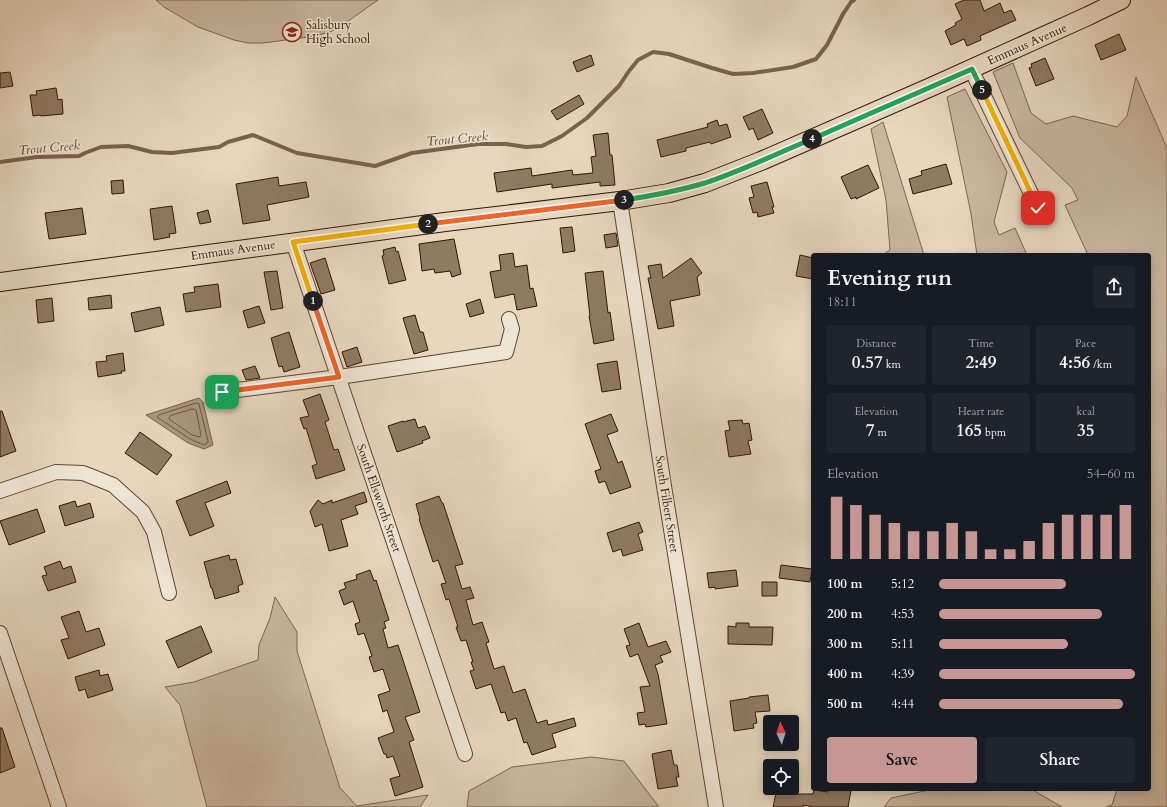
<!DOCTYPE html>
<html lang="en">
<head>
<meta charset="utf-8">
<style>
  :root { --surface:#171b24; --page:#20242c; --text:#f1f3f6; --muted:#9ea1a6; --accent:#c59692 }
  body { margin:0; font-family:Cardo,serif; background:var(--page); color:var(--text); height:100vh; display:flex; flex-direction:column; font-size:15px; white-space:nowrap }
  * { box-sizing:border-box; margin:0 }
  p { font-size:13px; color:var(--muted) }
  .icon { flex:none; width:22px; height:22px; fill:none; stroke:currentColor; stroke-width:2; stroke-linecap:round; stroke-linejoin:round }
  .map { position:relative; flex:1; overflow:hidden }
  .side { position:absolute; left:811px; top:253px; width:340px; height:538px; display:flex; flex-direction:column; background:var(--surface); border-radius:4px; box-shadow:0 2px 10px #0003 }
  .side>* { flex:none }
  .needle { width:26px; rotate:356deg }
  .controls { position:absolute; left:763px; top:715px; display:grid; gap:8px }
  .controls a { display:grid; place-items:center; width:36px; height:36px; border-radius:4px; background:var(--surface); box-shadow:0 2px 10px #0003; font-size:20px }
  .pin { position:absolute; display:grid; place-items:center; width:34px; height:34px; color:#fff; margin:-17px; border-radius:8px; box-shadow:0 2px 6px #0006 }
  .km { position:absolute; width:20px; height:20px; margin:-10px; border-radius:50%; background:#222; color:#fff; font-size:11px; line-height:20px; text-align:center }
  .round { display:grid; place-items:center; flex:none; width:42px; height:42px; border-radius:4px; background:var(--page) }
  .headline { display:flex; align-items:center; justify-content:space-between; height:68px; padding:0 16px }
  h1 { font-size:22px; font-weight:700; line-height:30px }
  .figures { display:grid; grid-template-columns:repeat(3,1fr); gap:6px; height:68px; padding:4px 16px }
  .figures div { display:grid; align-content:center; border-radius:4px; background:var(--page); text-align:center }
  .figures b { font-size:17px; font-weight:700 }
  .figures small { font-size:11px; font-weight:400 }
  .figures p { font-size:11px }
  .chart { height:112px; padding:8px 16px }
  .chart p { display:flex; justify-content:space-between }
  .chart svg { width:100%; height:72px; margin-top:4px; stroke:var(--accent); stroke-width:6 }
  .primary-button { display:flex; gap:8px; margin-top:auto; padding:8px 16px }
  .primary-button a { flex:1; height:46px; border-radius:4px; background:var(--accent); color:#111; font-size:16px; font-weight:700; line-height:46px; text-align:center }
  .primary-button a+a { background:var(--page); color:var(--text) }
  ul { padding:0 16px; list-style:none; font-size:13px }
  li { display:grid; grid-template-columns:64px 48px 1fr; align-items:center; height:30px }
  li i { height:10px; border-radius:5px; background:var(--accent) }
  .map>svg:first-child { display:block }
</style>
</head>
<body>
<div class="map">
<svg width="1167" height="807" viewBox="0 0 1167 807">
  <rect width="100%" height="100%" fill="#e7d7bf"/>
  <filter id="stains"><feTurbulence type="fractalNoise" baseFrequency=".005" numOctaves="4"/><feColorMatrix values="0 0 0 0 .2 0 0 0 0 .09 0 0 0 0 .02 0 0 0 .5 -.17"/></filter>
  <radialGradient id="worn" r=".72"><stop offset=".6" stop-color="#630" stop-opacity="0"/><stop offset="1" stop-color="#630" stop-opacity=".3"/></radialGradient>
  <path fill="#c8b69f" stroke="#7c6650" d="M156 0H378L347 22 332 31 316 36 263 43H248L234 40 198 27 164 7Z
    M1013 63 1031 113 1046 124 1073 116 1117 127 1127 116 1136 77 1167 148V807H1106L1112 805 1117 789H1149V255H1088L1065 205 1078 200 1072 188 1020 138 993 72Z
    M965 89 1007 172 994 222 999 235 1015 228 1027 255H977L971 214 947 97Z
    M883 122 924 255H882L890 250 886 200 871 129Z
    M275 597 297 632V651L340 788 357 806 428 795 420 807H207L180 705 165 687 194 682 258 660 259 645 270 618Z
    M591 757 624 761 659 807H467L469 791 512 767Z
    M934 789H1031L1062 807H884L891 798Z"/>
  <path fill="#a9957e" stroke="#79624c" d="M199 398 203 402 213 445 204 449 188 443 146 415Z"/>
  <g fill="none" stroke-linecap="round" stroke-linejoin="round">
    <path stroke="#6c563f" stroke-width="1" d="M197 403 199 404 208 441 207 443 204 445 190 439 157 417 159 415Z
      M193 409 196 410 201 435 200 437 192 435 169 419 170 416Z"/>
    <path stroke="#79624c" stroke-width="4" d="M0 162 37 157 79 156 85 153 101 147 128 146 152 152 172 153 219 147 228 142 253 135 297 153 375 166 412 153 478 144H506L526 147 542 146 562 136 587 118 619 86 629 71 638 60 653 52 669 54 712 68 733 74 753 73 793 67 816 59 827 45 843 14 851 2 854 0"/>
  </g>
  <path fill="#8f7a63" stroke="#301600" d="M964 0H980L984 11 1000 3 1004 13 1011 10 1016 20 980 36 981 40 967 46 964 39 951 45 945 31 956 25 955 23 962 19 955 4Z
    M1119 34 1126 50 1101 60 1095 45Z
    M591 55 594 65 577 72 573 62Z
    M1045 58 1054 79 1036 86 1029 68 1032 67 1031 64Z
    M10 72 13 86 0 88V73Z
    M56 88 58 100 62 99 63 114 41 116 40 115 33 116 30 95H37L36 91Z
    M579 95 584 104 557 120 551 111Z
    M762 109 773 133 758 140 753 128 749 130 743 117Z
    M717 120 719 126 727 124 731 137 711 144 710 142 686 148V151L661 157 657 140 708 127 707 124Z
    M608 133 610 155H612L615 185 600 186V182L552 188V184L497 192 494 173 531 168 532 176 572 170 573 175 593 173 591 157 596 156 593 135Z
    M946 164 952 184 913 194 909 179 922 175 921 171Z
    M868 165 879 188 856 199V197L851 199 841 177Z
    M278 177 279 186 306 182 309 197 267 205 270 220 243 224 236 184Z
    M123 180 124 193 112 194 111 181Z
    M767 182 774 207H772L774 213 758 217 757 212 753 213 749 198 754 197 751 186Z
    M172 206 176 233 169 234 170 237 154 240 150 209Z
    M82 208 86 234 49 239 45 213Z
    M208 210 211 222 200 224 197 213Z
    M572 227 575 251 563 253 560 228Z
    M616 233 618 246 606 248 604 235Z
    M454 239 461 274 452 277 450 271 435 273 434 269 422 271 419 244Z
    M395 247 396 252 398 251 406 280 389 284 382 256 384 255 383 250Z
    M513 253 515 267 527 265 530 289 533 288 537 306 517 310 514 294 495 298 490 272 501 270 499 255Z
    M800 255 813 258V279L796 276Z
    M325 258 335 290 321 294 310 263Z
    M691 258 702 273 697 277 700 295 670 301 674 326 658 329 648 278H651L648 266 661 264 663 278Z
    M277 271 283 308 271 310 264 272Z
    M603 271 608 313 610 312 614 340 594 344 589 316H590L585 273Z
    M218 284 221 307 186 312 183 294 195 292 194 287Z
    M111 295 112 308 89 310 88 298Z
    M52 298 54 321 38 323 36 300Z
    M480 299 484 313 470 317 466 304Z
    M259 306 265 323 248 328 243 311Z
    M160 307 164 325 135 332 131 313Z
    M415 315 420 332H423L428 350 414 354 403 318Z
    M289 332 300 367 284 372 282 366 279 367 271 338Z
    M357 347 362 362 347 367 342 352Z
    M123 353 125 371H121L122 373 98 377 96 362 107 361 106 356Z
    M617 361 621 389 602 392 597 364Z
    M255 366 260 378 246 380 242 370Z
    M320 394 329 420 325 422 334 450 338 449 345 470 316 479 312 466 317 464 306 428 304 429 300 418 309 416 303 400Z
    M0 411H2L16 451 0 457Z
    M611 414 618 431 607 435 618 463 622 461 631 487 610 494 605 481 599 483 595 471 601 469 585 424Z
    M415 419 418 428 425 426 430 438 422 441 423 443 397 452 388 426 403 421V422Z
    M742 420 743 424 749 423 752 440 748 441 751 454 729 457 725 431 730 430 728 421Z
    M140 432 172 455 157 475 125 453Z
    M227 481 231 493 205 503 214 526 190 536 176 501Z
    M364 492 367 502 355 506 358 514 341 520 348 546 329 551 322 524 315 527 310 511 318 500 323 504 332 500V503Z
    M439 496 442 503H443L463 564 455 566 462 589 470 587 474 598 466 600 473 625 482 622 489 642 486 643 494 669 504 666 513 693 525 689 537 723 547 720 548 725 574 718 576 726 552 734 556 747 532 755 527 742 524 743 516 718 508 721 505 712 501 713 491 684 476 689 470 671 474 670 471 662H473L466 640 461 641 456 627H458L449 599 446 600 441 584 446 583 438 560 433 562 419 519H420L416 504Z
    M75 501 77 507 90 503 94 517 65 526 59 506Z
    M37 509 45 532 9 545 0 521Z
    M639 522 643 532 638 534 643 550 623 556 621 549 613 552 607 533Z
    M229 555 230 560 236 559 243 584 238 586 239 592 215 599 212 588H211L204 562Z
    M60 561 63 569 71 566 76 582 48 591 42 576 47 575 44 567Z
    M781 565 812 569 810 582 779 578Z
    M370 570 374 581 376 580 389 620 384 622 386 628 383 629 388 648 398 645 420 712 405 717 414 740 409 742 423 787 395 796 390 779 400 776 393 756 387 758 386 754H384L378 738 394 732 387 710 383 712 378 695 390 691 383 669 374 672 369 657 372 656 364 633 358 635 355 624 360 622 353 601 344 605 339 591 346 588 344 583 357 579 356 575Z
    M736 570 738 586 715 589V587L709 588 707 573Z
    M762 582H777V596H762Z
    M79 611 86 632 99 628 105 645 68 659 61 640 69 638 61 617Z
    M639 623 648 647 666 641 671 652 660 656 663 662 655 665 658 674 667 724 646 727 645 724 639 725 637 713 645 712 640 687 650 686 638 654 630 657 626 646 630 645 624 629Z
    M736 623H749V627H773L772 645 728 644V626L736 627Z
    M201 626 212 652 178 668 166 641Z
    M99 670 100 676 108 674 113 690 88 698 85 689 79 691 75 677Z
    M768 695 770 711 755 712 757 723 753 724 754 728 734 731 730 701 749 698V697Z
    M0 728H2L15 767 0 773Z
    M671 750 674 765H677L679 777H676L678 786 658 789 652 754Z
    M777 788 789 790V794H813L814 790 828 792V789L851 790 848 807H814L803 805V807H773Z"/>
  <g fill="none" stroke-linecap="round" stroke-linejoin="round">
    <defs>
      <path id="minor" d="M971 69 1038 208
        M620 201 664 486 716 807
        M293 242 465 754
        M222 392 339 377 506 352 512 329 509 319
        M0 491 56 472 83 473 113 485 143 512 154 532 169 593
        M0 633 59 807"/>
      <path id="major" d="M0 282 445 222 620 201 669 193 705 183 761 161 931 87 1088 16 1121 0"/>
    </defs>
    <use href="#minor" stroke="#5e4630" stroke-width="16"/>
    <use href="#major" stroke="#301600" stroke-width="20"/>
    <use href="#minor" stroke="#efe5d5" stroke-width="14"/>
    <use href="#major" stroke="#e7d7bf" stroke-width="18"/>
  </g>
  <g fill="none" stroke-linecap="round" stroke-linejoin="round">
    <defs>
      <path id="split-1" d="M222 392 339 377 313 301"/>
      <path id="split-2" d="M313 301 293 242 428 224"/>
      <path id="split-3" d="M428 224 624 200"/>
      <path id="split-4" d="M624 200C651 196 678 191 705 183 741 171 776 154 812 139"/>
      <path id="split-5" d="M812 139 972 69 982 90"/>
      <path id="split-6" d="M982 90 1038 208"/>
    </defs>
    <use href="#split-1" stroke="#fff" stroke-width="8"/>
    <use href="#split-2" stroke="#fff" stroke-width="8"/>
    <use href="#split-3" stroke="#fff" stroke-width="8"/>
    <use href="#split-4" stroke="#fff" stroke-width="8"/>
    <use href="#split-5" stroke="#fff" stroke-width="8"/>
    <use href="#split-6" stroke="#fff" stroke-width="8"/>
    <use href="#split-1" stroke="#f0652b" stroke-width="5"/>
    <use href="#split-2" stroke="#f5b400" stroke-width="5"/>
    <use href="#split-3" stroke="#f0652b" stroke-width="5"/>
    <use href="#split-4" stroke="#22a559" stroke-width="5"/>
    <use href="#split-5" stroke="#22a559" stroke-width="5"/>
    <use href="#split-6" stroke="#f5b400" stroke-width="5"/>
  </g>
  <defs>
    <symbol id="school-ring" viewBox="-11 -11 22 22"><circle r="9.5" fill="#efe5d5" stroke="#8f2418" stroke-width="1.5"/><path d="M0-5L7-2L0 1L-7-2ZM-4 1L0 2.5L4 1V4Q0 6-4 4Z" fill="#8f2418"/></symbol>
  </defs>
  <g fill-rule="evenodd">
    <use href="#school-ring" x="281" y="21" width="22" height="22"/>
  </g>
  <g text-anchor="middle" stroke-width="3" stroke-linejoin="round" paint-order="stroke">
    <g font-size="12" fill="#301600" stroke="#efe5d5" text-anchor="start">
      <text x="306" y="29">Salisbury<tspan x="306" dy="14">High School</tspan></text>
    </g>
    <g font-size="12" fill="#301600" stroke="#efe5d5">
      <text transform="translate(1027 44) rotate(-24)" y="4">Emmaus Avenue</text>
      <text transform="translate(233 250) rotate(-8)" y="4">Emmaus Avenue</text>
      <text transform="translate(379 498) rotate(71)" y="4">South Ellsworth Street</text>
      <text transform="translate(667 504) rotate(81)" y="4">South Filbert Street</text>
    </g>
    <g font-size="13" font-style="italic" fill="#604932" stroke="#efe5d5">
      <text transform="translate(457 138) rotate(-5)" y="5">Trout Creek</text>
      <text transform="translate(49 147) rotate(-5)" y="5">Trout Creek</text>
    </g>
  </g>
  <rect width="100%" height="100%" filter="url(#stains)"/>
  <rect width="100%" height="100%" fill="url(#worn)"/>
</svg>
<div class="controls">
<a><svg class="needle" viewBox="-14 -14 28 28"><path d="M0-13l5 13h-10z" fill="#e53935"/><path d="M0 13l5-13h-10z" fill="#9ea1a6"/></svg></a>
<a><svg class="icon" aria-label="locate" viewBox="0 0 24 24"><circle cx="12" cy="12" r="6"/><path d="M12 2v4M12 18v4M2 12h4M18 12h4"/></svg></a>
</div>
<div class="pin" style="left:222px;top:392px;background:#1e9e55"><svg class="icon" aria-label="arrive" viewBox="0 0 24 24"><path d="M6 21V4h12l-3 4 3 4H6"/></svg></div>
<div class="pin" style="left:1038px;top:208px;background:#d93025"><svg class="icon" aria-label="check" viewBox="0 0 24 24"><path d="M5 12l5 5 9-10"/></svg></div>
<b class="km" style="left:313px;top:301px">1</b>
<b class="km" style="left:428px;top:224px">2</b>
<b class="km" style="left:624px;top:200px">3</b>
<b class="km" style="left:812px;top:139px">4</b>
<b class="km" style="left:982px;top:90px">5</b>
<section class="side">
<div class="headline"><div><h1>Evening run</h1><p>18:11</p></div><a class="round"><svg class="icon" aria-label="share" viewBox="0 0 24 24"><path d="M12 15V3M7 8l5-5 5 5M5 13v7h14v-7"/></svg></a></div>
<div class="figures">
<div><p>Distance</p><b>0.57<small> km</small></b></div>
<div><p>Time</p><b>2:49</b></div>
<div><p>Pace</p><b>4:56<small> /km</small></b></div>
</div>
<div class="figures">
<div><p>Elevation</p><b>7<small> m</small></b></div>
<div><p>Heart rate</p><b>165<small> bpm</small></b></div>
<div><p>kcal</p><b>35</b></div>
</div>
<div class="chart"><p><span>Elevation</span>54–60 m</p>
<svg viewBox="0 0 160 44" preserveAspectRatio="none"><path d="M5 44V6M15 44V11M25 44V17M35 44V22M45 44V27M55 44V27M65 44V22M75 44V27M85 44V38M95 44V38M105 44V33M115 44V22M125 44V17M135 44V17M145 44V17M155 44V11"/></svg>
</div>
<ul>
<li><b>100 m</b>5:12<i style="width:65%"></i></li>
<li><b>200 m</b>4:53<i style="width:83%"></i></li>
<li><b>300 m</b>5:11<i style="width:66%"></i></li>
<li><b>400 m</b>4:39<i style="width:100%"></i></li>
<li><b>500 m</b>4:44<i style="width:94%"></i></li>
</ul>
<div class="primary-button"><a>Save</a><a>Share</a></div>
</section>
</div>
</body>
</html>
